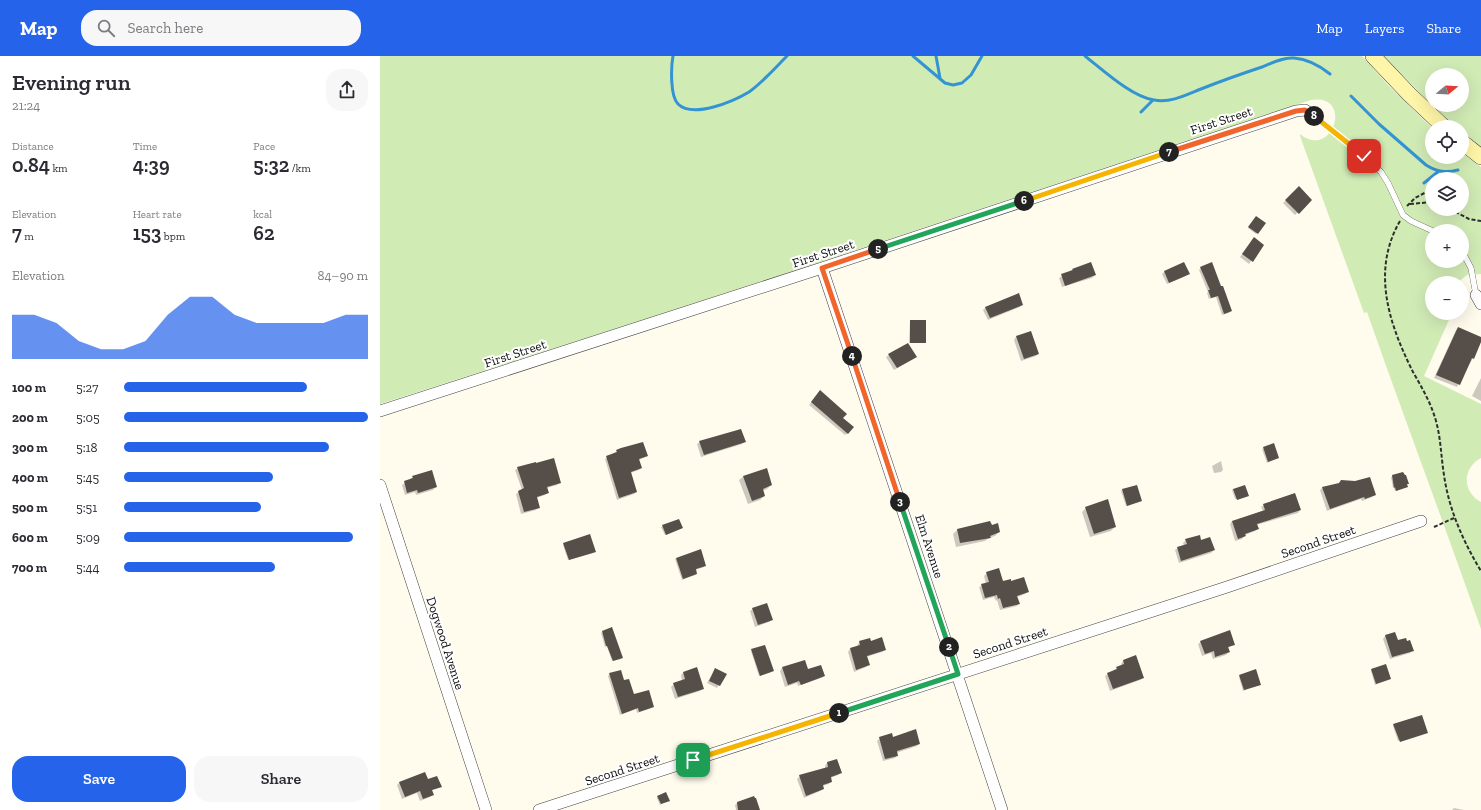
<!DOCTYPE html>
<html lang="en">
<head>
<meta charset="utf-8">
<style>
  :root { --surface:#fff; --page:#f7f7f7; --text:#2b2b33; --muted:#7c7c81; --accent:#2563eb }
  body { margin:0; font-family:"Zilla Slab",serif; background:var(--page); color:var(--text); height:100vh; display:flex; flex-direction:column; font-size:15px; white-space:nowrap }
  * { box-sizing:border-box; margin:0 }
  p { font-size:13px; color:var(--muted) }
  .icon { flex:none; width:22px; height:22px; fill:none; stroke:currentColor; stroke-width:2; stroke-linecap:round; stroke-linejoin:round }
  .map { position:relative; flex:1; overflow:hidden }
  .details { display:flex; flex-direction:column; background:var(--surface); width:380px }
  .details>* { flex:none }
  .needle { width:26px; rotate:72deg }
  .buttons { position:absolute; left:1045px; top:12px; display:grid; gap:8px }
  .buttons a { display:grid; place-items:center; width:44px; height:44px; border-radius:50%; background:var(--surface); box-shadow:0 4px 16px #0002; font-size:20px }
  .pin { position:absolute; display:grid; place-items:center; width:34px; height:34px; color:#fff; margin:-17px; border-radius:8px; box-shadow:0 2px 6px #0006 }
  .km { position:absolute; width:20px; height:20px; margin:-10px; border-radius:50%; background:#222; color:#fff; font-size:11px; line-height:20px; text-align:center }
  .round { display:grid; place-items:center; flex:none; width:42px; height:42px; border-radius:16px; background:var(--page) }
  .overview { display:flex; align-items:center; justify-content:space-between; height:68px; padding:0 12px }
  h1 { font-size:22px; font-weight:600; line-height:30px }
  .stats { display:grid; grid-template-columns:repeat(3,1fr); gap:6px; height:68px; padding:4px 12px }
  .stats div { display:grid; align-content:center }
  .stats b { font-size:20px; font-weight:600 }
  .stats small { font-size:11px; font-weight:400 }
  .stats p { font-size:11px }
  .chart { height:112px; padding:8px 12px }
  .chart p { display:flex; justify-content:space-between }
  .chart svg { width:100%; height:72px; margin-top:4px; fill:var(--accent); opacity:.7 }
  .action { display:flex; gap:8px; margin-top:auto; padding:8px 12px }
  .action a { flex:1; height:46px; border-radius:16px; background:var(--accent); color:#fff; font-size:16px; font-weight:600; line-height:46px; text-align:center }
  .action a+a { background:var(--page); color:var(--text) }
  ul { padding:0 12px; list-style:none; font-size:13px }
  li { display:grid; grid-template-columns:64px 48px 1fr; align-items:center; height:30px }
  li i { height:10px; border-radius:5px; background:var(--accent) }
  header { display:flex; align-items:center; gap:24px; box-sizing:border-box; height:56px; padding:0 20px; background:var(--accent); color:#fff }
  header strong { font-size:19px }
  nav { display:flex; gap:22px; margin-inline-start:auto; font-size:14px }
  .search { width:280px; height:36px; background:var(--page); display:flex; align-items:center; gap:10px; box-sizing:border-box; padding:0 14px; border-radius:16px; color:var(--muted); font-size:15px }
  main { display:flex; flex:1; min-height:0 }
  .map>svg:first-child { display:block }
</style>
</head>
<body>
<header>
<strong>Map</strong>
<div class="search"><svg class="icon" aria-label="search" viewBox="0 0 24 24"><circle cx="10" cy="10" r="6"/><path d="M15 15l6 6"/></svg>Search here</div>
<nav><a>Map</a><a>Layers</a><a>Share</a></nav>
</header>
<main>
<section class="details">
<div class="overview"><div><h1>Evening run</h1><p>21:24</p></div><a class="round"><svg class="icon" aria-label="share" viewBox="0 0 24 24"><path d="M12 15V3M7 8l5-5 5 5M5 13v7h14v-7"/></svg></a></div>
<div class="stats">
<div><p>Distance</p><b>0.84<small> km</small></b></div>
<div><p>Time</p><b>4:39</b></div>
<div><p>Pace</p><b>5:32<small> /km</small></b></div>
</div>
<div class="stats">
<div><p>Elevation</p><b>7<small> m</small></b></div>
<div><p>Heart rate</p><b>153<small> bpm</small></b></div>
<div><p>kcal</p><b>62</b></div>
</div>
<div class="chart"><p><span>Elevation</span>84–90 m</p>
<svg viewBox="0 0 160 44" preserveAspectRatio="none"><path d="M0 44V17L10 17L20 22L30 33L40 38L50 38L60 33L70 17L80 6L90 6L100 17L110 22L120 22L130 22L140 22L150 17L160 17V44z"/></svg>
</div>
<ul>
<li><b>100 m</b>5:27<i style="width:75%"></i></li>
<li><b>200 m</b>5:05<i style="width:100%"></i></li>
<li><b>300 m</b>5:18<i style="width:84%"></i></li>
<li><b>400 m</b>5:45<i style="width:61%"></i></li>
<li><b>500 m</b>5:51<i style="width:56%"></i></li>
<li><b>600 m</b>5:09<i style="width:94%"></i></li>
<li><b>700 m</b>5:44<i style="width:62%"></i></li>
</ul>
<div class="action"><a>Save</a><a>Share</a></div>
</section>
<div class="map">
<svg width="1101" height="754" viewBox="0 0 1101 754">
  <rect width="100%" height="100%" fill="#fffbed"/>
  <path fill="#d1ebb5" fill-rule="evenodd" d="M0 0H982L1008 29 1052 72V101H1082V97L1101 111V218L1087 219 1077 227H1052V257H1072L1044 320 1101 348V402C1082 412 1082 436 1101 446V573C1064 467 1024 362 987 256L984 257 920 80V78C953 105 974 37 931 44L288 256 0 348ZM1052 123H1082V153H1052ZM1052 175H1082V205H1052Z
    M1004 0H1101V91L1082 76V71H1076L1052 49H1082V19H1052V49Z"/>
  <path fill="#0003" d="M919 132 931 144 915 159 903 147Z
    M876 161 884 167 876 178 868 172Z
    M872 185 883 189 869 208 860 201Z
    M821 212 851 255 849 257 842 259 836 241 829 243 827 237 828 236 819 214Z
    M693 213 715 219 712 222 682 231 679 222Z
    M784 216 808 217 806 220 787 228 782 218Z
    M642 249 640 251 608 264 603 254 606 251Z
    M530 265 545 286 544 287H529Z
    M1078 272 1101 282V284L1093 302 1077 331 1054 322 1076 274Z
    M651 276 658 298 656 300 641 305 634 284 636 281Z
    M509 299 533 303 514 314 506 301Z
    M1101 322V345L1092 340Z
    M438 338 462 362 468 377 465 379 429 349Z
    M365 385 362 388 321 401 317 388 320 386Z
    M893 389 898 402 887 407 882 393Z
    M237 395 267 400 259 404 261 412 259 414 250 417 256 436 254 438 237 444 225 403Z
    M841 405 843 414 841 416 834 417 832 410Z
    M138 412 180 427 177 429 167 432 168 436 165 439 156 442 159 451 156 454 141 458 136 438 142 434 135 414Z
    M1023 417 1027 431 1015 435 1014 432H1013L1011 421Z
    M364 420 391 429 387 433 382 435 384 440 380 444 368 448 359 424Z
    M33 421 56 431 53 434 36 439 35 436 25 439 22 429Z
    M942 432 995 439 992 441 982 445 981 443 947 455 940 434Z
    M853 433 868 439 855 443 852 434Z
    M742 434 761 445 746 450 741 435Z
    M884 449 920 454 918 457 876 469 877 473 875 475 865 479 862 483 855 485 850 468 852 465 883 455 881 451Z
    M706 452 735 471 731 475 710 481 702 456Z
    M299 464 301 472 285 479 281 471Z
    M610 466 611 470 619 476 615 480 609 482 605 485 576 491 573 478 577 474Z
    M806 484 821 485 834 494 831 497 799 507 795 494 798 492 804 490 803 487Z
    M184 488 213 497 188 504 183 489Z
    M320 495 324 511 315 514 316 518 315 519 302 524 295 503Z
    M607 517 623 526 647 536 645 538 637 541 639 547 637 550 620 554 617 544 616 545 614 541 603 544 599 531 606 528 604 520Z
    M373 553 391 564 389 566 375 571 370 555Z
    M222 576 241 603 232 605 227 590 225 591 221 577Z
    M1014 577 1017 585 1033 594 1030 597 1010 603 1003 583 1005 580Z
    M480 586H490L505 594 502 596 486 601 488 609 486 611 474 616 468 596 470 593 478 591 477 589Z
    M821 586 854 588 848 592 849 596 846 599 833 603 831 597 822 600 818 588Z
    M372 594 391 616 379 620 371 595Z
    M743 605 763 622 760 624 730 635 725 620 737 612 742 610 741 608Z
    M402 612 427 615 444 620 441 622 418 630 417 627 405 631 400 615Z
    M316 613 322 633 320 635 295 643 291 631 294 628 302 625 301 619 303 617Z
    M335 613 345 618 337 632 327 627Z
    M992 614 1010 623 995 629 991 615Z
    M230 618 244 625 254 640 273 650 271 652 257 657 256 653 240 659 228 620Z
    M860 620 879 629 863 635 859 621Z
    M1014 669 1047 676 1018 685 1013 670Z
    M500 682H512L539 687 537 690 516 697 517 699 515 702 503 705 497 685Z
    M456 704 460 717 458 719 450 722 451 725 449 728 442 730 443 733 440 735 424 742 417 723 420 720 445 712V710L447 707Z
    M47 724 60 730 51 735 53 739 50 741 40 745 37 737 22 743 17 729 20 726Z
    M278 741 287 745 280 749 277 742Z
    M357 747 379 754H356L355 749Z
    M1074 752 1084 754H1072Z"/>
  <g fill="none" stroke-linecap="round" stroke-linejoin="round">
    <path stroke="#3494d2" stroke-width="3" d="M293 0C291 11 290 40 298 48 313 63 354 45 369 36 383 26 395 12 407 0
      M533 0 565 27 573 29 582 27 591 19 602 0
      M556 0 560 22
      M705 0C723 14 752 41 774 44 791 47 806 39 821 33 841 25 861 18 882 11 892 7 903 1 914 2 927 3 940 10 950 18
      M971 40 999 68 1046 109C1057 116 1066 117 1078 114
      M761 56 773 44
      M1044 127 1059 115"/>
  </g>
  <path fill="#564e49" d="M919 130 932 144 919 158 905 144Z
    M876 160 886 167 878 178 868 171Z
    M874 181 884 189 873 206 862 198Z
    M711 206 716 219 685 230 681 218 693 214 692 213Z
    M804 206 810 218 789 227 784 215Z
    M832 206 841 230H843L852 255 844 258 838 240 831 242 828 234H830L820 211Z
    M639 237 643 249 610 262 605 251Z
    M530 264H546V287H530Z
    M1078 271 1101 281V286L1094 303 1092 302 1080 329 1056 319Z
    M651 275 659 298 644 303 636 280Z
    M528 287 537 301 517 312 508 298Z
    M440 334 467 358 463 362 474 371 468 378 431 346Z
    M361 373 366 386 324 399 319 385Z
    M263 386 268 400 259 403 262 412 251 416 257 436 239 442 226 400 237 396 236 394 241 392Z
    M894 387 899 402 888 406 883 391Z
    M174 402 181 427 167 431 169 437 157 441 160 452 144 456 138 435 144 432 137 411 156 406V407Z
    M387 412 392 429 383 433 385 440 372 445 363 420Z
    M52 414 57 431 38 437 37 434 27 437 24 425 33 422 32 420Z
    M1023 416 1025 419H1026L1029 428H1027L1028 431 1016 435 1015 431 1014 432 1012 419Z
    M990 421 996 439 985 443 984 441 950 453 942 431 959 427 961 424 975 425Z
    M757 429 762 445 747 450 742 433Z
    M865 429 869 440 857 444 853 433Z
    M915 437 921 454 877 468 879 473 865 478 866 480 858 483 852 465 885 454 883 448Z
    M728 443 736 471 714 478 705 451Z
    M299 463 303 472 286 479 282 469Z
    M610 465 612 469 618 467 620 476 610 480 611 482 580 487 577 473Z
    M210 478 216 496 189 504 183 487Z
    M820 479 821 484 830 481 835 494 801 505 797 491 807 488 805 483Z
    M321 493 326 510 316 513 317 518 303 523 296 502Z
    M619 512 623 525 631 523V525L644 521 649 536 637 540 640 548 623 552 620 542 618 543 617 539 605 542 601 528 609 526 606 516Z
    M387 547 393 564 378 569 372 552Z
    M232 571 243 602 233 605 227 590H226L222 575Z
    M850 574 855 589 848 591 850 596 835 601 834 595 825 598 820 585Z
    M1015 576 1018 584 1026 582 1027 585 1030 584 1034 595 1012 601 1005 579Z
    M502 581 506 594 487 600 490 609 476 614 470 592 480 589 479 585 490 582 491 585Z
    M385 589 394 615 380 620 371 593Z
    M756 599 764 622 733 633 727 617 737 613 736 611 744 608 743 604Z
    M425 604 428 613 441 609 445 620 421 629 419 625 408 629 402 611Z
    M1006 608 1011 623 996 628 991 613Z
    M317 611 324 633 298 641 293 627 305 623 303 616Z
    M335 612 347 618 340 630 329 625Z
    M876 613 881 629 864 634 859 619Z
    M241 614 244 624 249 623 254 638 269 634 274 651 259 656 258 652 242 658 229 617Z
    M1042 659 1048 677 1020 686 1013 668Z
    M536 673 540 688 517 695 518 700 505 703 499 681 512 677 513 681Z
    M457 703 462 717 451 721 452 726 443 729 444 733 426 740 419 719 448 711 447 706Z
    M45 716 48 723 57 720 62 731 52 734 54 739 43 743 40 735 25 741 19 726Z
    M286 736 290 745 281 748 277 740Z
    M374 740 375 742H376L380 754H358L357 746Z"/>
  <g fill="none" stroke-linecap="round" stroke-linejoin="round">
    <defs>
      <path id="lane" d="M937 62 989 105 1001 116 1008 127 1023 159 1031 165 1053 175
        M1082 195 1091 212 1096 239"/>
      <path id="street" d="M442 212 622 754
        M1096 239 1101 248
        M0 355 442 212 916 55 925 54 937 62
        M0 429 106 754
        M159 754 847 531 1041 465"/>
      <path id="secondary" d="M993 0 1029 38 1064 71
        M1082 86 1101 101"/>
    </defs>
    <use href="#lane" stroke="#404040" stroke-width="6"/>
    <use href="#street" stroke="#404040" stroke-width="12"/>
    <use href="#secondary" stroke="#2f2f2f" stroke-width="16"/>
    <path stroke="#2f2f2f" stroke-width="2" stroke-dasharray="4 2" stroke-linecap="butt" d="M1073 123 1080 121
      M1030 148 1052 146
      M1027 150 1035 142 1052 133
      M1070 153 1089 163 1101 165
      M1020 165C991 215 1009 268 1033 316 1042 332 1051 347 1056 365 1061 383 1061 401 1064 419 1069 454 1083 485 1101 515
      M1054 471 1074 462"/>
    <use href="#lane" stroke="#fff" stroke-width="5.5"/>
    <use href="#street" stroke="#fff" stroke-width="11"/>
    <use href="#secondary" stroke="#fff5a8" stroke-width="15"/>
  </g>
  <g fill="none" stroke-linecap="round" stroke-linejoin="round">
    <defs>
      <path id="split-1" d="M313 704 459 657"/>
      <path id="split-2" d="M459 657 578 618 569 591"/>
      <path id="split-3" d="M520 446 569 591"/>
      <path id="split-4" d="M472 300 520 446"/>
      <path id="split-5" d="M472 300 442 212 498 193"/>
      <path id="split-6" d="M498 193 644 145"/>
      <path id="split-7" d="M644 145 789 96"/>
      <path id="split-8" d="M789 96 916 55 925 54 934 60"/>
      <path id="split-9" d="M934 60 984 100"/>
    </defs>
    <use href="#split-1" stroke="#fff" stroke-width="8"/>
    <use href="#split-2" stroke="#fff" stroke-width="8"/>
    <use href="#split-3" stroke="#fff" stroke-width="8"/>
    <use href="#split-4" stroke="#fff" stroke-width="8"/>
    <use href="#split-5" stroke="#fff" stroke-width="8"/>
    <use href="#split-6" stroke="#fff" stroke-width="8"/>
    <use href="#split-7" stroke="#fff" stroke-width="8"/>
    <use href="#split-8" stroke="#fff" stroke-width="8"/>
    <use href="#split-9" stroke="#fff" stroke-width="8"/>
    <use href="#split-1" stroke="#f5b400" stroke-width="5"/>
    <use href="#split-2" stroke="#22a559" stroke-width="5"/>
    <use href="#split-3" stroke="#22a559" stroke-width="5"/>
    <use href="#split-4" stroke="#f0652b" stroke-width="5"/>
    <use href="#split-5" stroke="#f0652b" stroke-width="5"/>
    <use href="#split-6" stroke="#22a559" stroke-width="5"/>
    <use href="#split-7" stroke="#f5b400" stroke-width="5"/>
    <use href="#split-8" stroke="#f0652b" stroke-width="5"/>
    <use href="#split-9" stroke="#f5b400" stroke-width="5"/>
  </g>
  <g text-anchor="middle" stroke-width="4" stroke-linejoin="round" paint-order="stroke">
    <g font-size="13" fill="#0d0d0d" stroke="#fff">
      <text transform="translate(841 64) rotate(-18)" y="5">First Street</text>
      <text transform="translate(443 197) rotate(-18)" y="5">First Street</text>
      <text transform="translate(135 297) rotate(-18)" y="5">First Street</text>
      <text transform="translate(938 485) rotate(-19)" y="5">Second Street</text>
      <text transform="translate(550 490) rotate(72)" y="5">Elm Avenue</text>
      <text transform="translate(630 586) rotate(-18)" y="5">Second Street</text>
      <text transform="translate(66 587) rotate(72)" y="5">Dogwood Avenue</text>
      <text transform="translate(242 713) rotate(-18)" y="5">Second Street</text>
    </g>
  </g>
</svg>
<div class="buttons">
<a><svg class="needle" viewBox="-14 -14 28 28"><path d="M0-13l5 13h-10z" fill="#e53935"/><path d="M0 13l5-13h-10z" fill="#7c7c81"/></svg></a>
<a><svg class="icon" aria-label="locate" viewBox="0 0 24 24"><circle cx="12" cy="12" r="6"/><path d="M12 2v4M12 18v4M2 12h4M18 12h4"/></svg></a>
<a><svg class="icon" aria-label="layers" viewBox="0 0 24 24"><path d="M12 4l9 5-9 5-9-5zM3 14l9 5 9-5"/></svg></a>
<a>+</a>
<a>−</a>
</div>
<div class="pin" style="left:313px;top:704px;background:#1e9e55"><svg class="icon" aria-label="arrive" viewBox="0 0 24 24"><path d="M6 21V4h12l-3 4 3 4H6"/></svg></div>
<div class="pin" style="left:984px;top:100px;background:#d93025"><svg class="icon" aria-label="check" viewBox="0 0 24 24"><path d="M5 12l5 5 9-10"/></svg></div>
<b class="km" style="left:459px;top:657px">1</b>
<b class="km" style="left:569px;top:591px">2</b>
<b class="km" style="left:520px;top:446px">3</b>
<b class="km" style="left:472px;top:300px">4</b>
<b class="km" style="left:498px;top:193px">5</b>
<b class="km" style="left:644px;top:145px">6</b>
<b class="km" style="left:789px;top:96px">7</b>
<b class="km" style="left:934px;top:60px">8</b>
</div>
</main>
</body>
</html>
